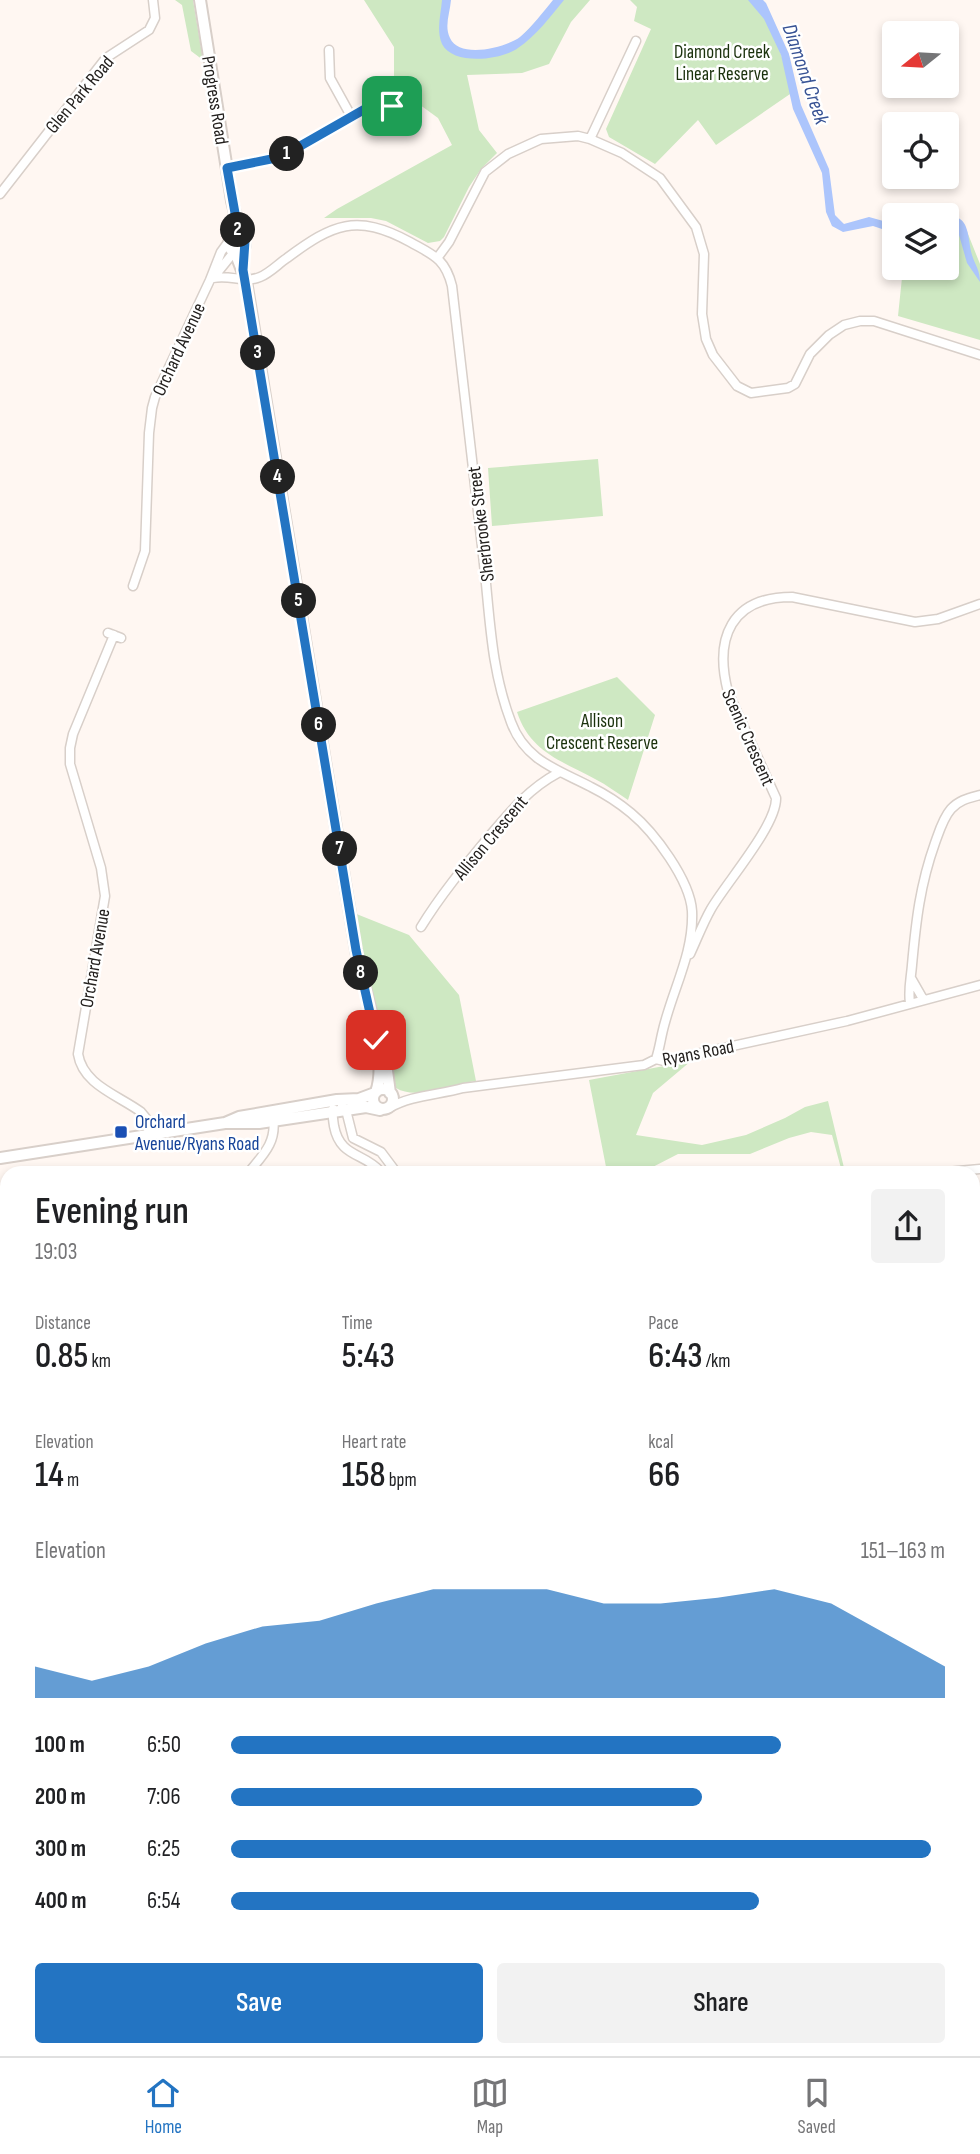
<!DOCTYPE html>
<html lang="en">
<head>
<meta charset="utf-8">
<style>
  :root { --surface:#fff; --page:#f2f2f2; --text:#202124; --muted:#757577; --line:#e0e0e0; --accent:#2374c2 }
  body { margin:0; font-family:"Sofia Sans Condensed",sans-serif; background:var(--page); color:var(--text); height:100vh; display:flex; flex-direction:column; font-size:26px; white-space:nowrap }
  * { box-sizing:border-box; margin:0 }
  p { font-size:23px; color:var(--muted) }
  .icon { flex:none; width:38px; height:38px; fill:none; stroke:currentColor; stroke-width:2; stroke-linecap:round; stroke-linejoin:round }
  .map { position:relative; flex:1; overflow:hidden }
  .sheet { position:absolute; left:0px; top:1166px; width:980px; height:891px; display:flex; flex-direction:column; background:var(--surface); border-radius:21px 21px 0 0; box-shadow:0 4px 10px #0003 }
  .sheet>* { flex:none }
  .needle { width:46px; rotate:252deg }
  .controls { position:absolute; left:882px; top:21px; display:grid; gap:14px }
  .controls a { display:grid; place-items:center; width:77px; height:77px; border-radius:7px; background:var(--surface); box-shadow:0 4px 10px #0003; font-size:35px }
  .pin { position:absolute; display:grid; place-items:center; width:60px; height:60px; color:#fff; margin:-30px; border-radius:14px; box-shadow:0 4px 10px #0006 }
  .km { position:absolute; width:35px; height:35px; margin:-18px; border-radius:50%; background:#222; color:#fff; font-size:19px; line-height:35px; text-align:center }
  .round { display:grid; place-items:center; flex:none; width:74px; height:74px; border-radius:7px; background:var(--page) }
  .summary { display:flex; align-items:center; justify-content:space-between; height:119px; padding:0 35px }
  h1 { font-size:38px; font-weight:600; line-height:52px }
  .stats { display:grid; grid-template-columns:repeat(3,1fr); gap:10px; height:119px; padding:7px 35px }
  .stats div { display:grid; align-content:center }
  .stats b { font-size:35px; font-weight:600 }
  .stats small { font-size:19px; font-weight:400 }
  .stats p { font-size:19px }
  .chart { height:196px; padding:14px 35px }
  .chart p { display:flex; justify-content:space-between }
  .chart svg { width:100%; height:126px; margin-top:7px; fill:var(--accent); opacity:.7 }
  .primary-button { display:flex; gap:14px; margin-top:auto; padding:14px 35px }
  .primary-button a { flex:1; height:80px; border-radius:7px; background:var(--accent); color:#fff; font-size:28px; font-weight:600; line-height:80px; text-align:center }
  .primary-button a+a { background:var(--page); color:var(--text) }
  ul { padding:0 35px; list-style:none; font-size:23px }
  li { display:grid; grid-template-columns:112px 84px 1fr; align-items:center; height:52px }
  li i { height:18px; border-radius:9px; background:var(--accent) }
  .dock { display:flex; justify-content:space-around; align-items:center; height:98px; border-top:2px solid var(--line); background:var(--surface); font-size:19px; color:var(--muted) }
  .dock a { display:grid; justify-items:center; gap:4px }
  .dock .on { color:var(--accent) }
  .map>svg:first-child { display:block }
</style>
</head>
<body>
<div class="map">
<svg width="980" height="2056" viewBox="0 0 980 2056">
  <rect width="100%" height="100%" fill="#fff7f2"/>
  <path fill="#cee8c2" d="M175 0H193L203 60 191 51 182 5Z
    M364 0H449L445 37 463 52 508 50 557 0H590L571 22 549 64 522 73 467 75 479 130 497 153 481 169 469 187 444 237 440 241 428 243 386 221 371 218H324L337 209 452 145 438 118 394 86V47Z
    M630 0H756L768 14 793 92 716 145 698 120 655 164 609 137 606 129 651 29 634 21 637 7Z
    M947 218 964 224 980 264V340L898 316 903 268H947Z
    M598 459 603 516 492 526 488 468Z
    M617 677 655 715 628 800C617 793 607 785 595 779 562 761 530 752 517 712Z
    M354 913 409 935 459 995 476 1081C453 1083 417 1101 396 1088L393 1082 388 1046 368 986Z
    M691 1061 653 1093 636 1135 702 1145 746 1135 785 1118 805 1107 828 1101 845 1172H842L832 1135 811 1132 789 1138 750 1154H678L643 1172H607L589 1080Z
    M7 1462V1554L0 1511V1466Z
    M973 1662 980 1666V1708L973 1703Z
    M0 1732 7 1736V1865L0 1882Z
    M407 2049H558L563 2056H402Z"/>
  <path fill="#acc5fc" d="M442 0H451C450 13 444 26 450 38 459 59 505 48 520 37 532 27 543 12 553 0H564C550 17 536 36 518 48 502 60 453 66 442 44 436 30 441 14 442 0Z
    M748 0H763L766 3 789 54 801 105 829 169 835 215 844 224 869 217 894 224V233L873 226 843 232 832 226 826 212 822 173 793 109 781 55 764 19Z
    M947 215C971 216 967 237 972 255 975 265 980 270 980 282L967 263 957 228 953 224H947Z"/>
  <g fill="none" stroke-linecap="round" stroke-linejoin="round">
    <defs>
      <path id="minor" d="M329 50 330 78 351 116
        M590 139 636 41
        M227 168 281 157 375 103 392 100
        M0 194 106 58 149 30 155 18 153 0
        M438 257 449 242 485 172 508 154 541 139 578 136 590 139 622 153 660 178 696 227 704 254 702 314 706 339 713 355 737 386 751 393 788 388 795 384 810 354 829 335 844 325 860 321H874L980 355
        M213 278C231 274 243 284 260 277 270 273 278 264 287 258 333 224 356 213 410 242 433 255 445 258 452 286 463 376 473 466 483 555 490 614 490 667 511 722 525 761 559 770 591 787 605 794 619 803 631 813 654 832 690 880 692 911 694 955 671 992 662 1034 660 1043 659 1050 656 1059
        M213 278 234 252
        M133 586 145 551 149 433 152 408 155 397 210 280 221 252 229 241
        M108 633 121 638
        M114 635 73 734 70 748V764L101 868 105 896 78 1054C83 1085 118 1095 141 1112L146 1118 149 1134
        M421 927C440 896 463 868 487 839 509 813 528 789 558 773
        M690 954C697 939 703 923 711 909 726 883 777 825 776 798L728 692C714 638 731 597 792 597L915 622 938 619 980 604
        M911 978 923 999
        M910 1003C908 990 911 978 912 965 916 921 920 885 935 843 939 832 943 818 951 809 959 800 969 798 980 795
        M342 1106 346 1110 353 1138 381 1152 396 1172
        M389 1108C412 1095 438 1095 463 1088L644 1065 656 1059 664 1061 847 1021 980 985
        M333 1109C332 1115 333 1119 334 1126 340 1158 364 1152 381 1172
        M249 1172C263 1155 277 1142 273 1118
        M947 1172 980 1169
        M0 1312 7 1311
        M973 1312 979 1324
        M0 1462 7 1458
        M973 1474 980 1473
        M0 1530 7 1572
        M973 1587 980 1592
        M973 1785 980 1788
        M973 1930 980 1916
        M0 1968 7 1972
        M80 2049 82 2056
        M568 2049 573 2056
        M674 2056 713 2049"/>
      <path id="tertiary" d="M200 0 232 201 241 237
        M229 244a8 8 0 1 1 16 0a8 8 0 1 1-16 0Z
        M235 252 246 281 356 950C363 988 389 1056 376 1092
        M385 1056 390 1093
        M373 1099a10 10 0 1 1 20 0a10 10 0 1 1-20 0Z
        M227 1123H259L366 1107 380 1110
        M0 1158 225 1123 239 1117 337 1100 359 1099 375 1093
        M0 1725 7 1728
        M296 2049 300 2056"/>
    </defs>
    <use href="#minor" stroke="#d8cfc9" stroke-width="11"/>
    <use href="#tertiary" stroke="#d8cfc9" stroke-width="14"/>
    <use href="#minor" stroke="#fff" stroke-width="8"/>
    <use href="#tertiary" stroke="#fff" stroke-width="10"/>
  </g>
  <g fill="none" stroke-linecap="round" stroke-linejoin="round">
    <defs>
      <path id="route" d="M376 1040 356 950 243 270 245 241 238 230 227 168 281 157 379 101 392 100V106"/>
    </defs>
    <use href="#route" stroke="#fff" stroke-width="14"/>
    <use href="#route" stroke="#2374c2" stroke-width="9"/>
  </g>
  <rect fill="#1a4fb4" stroke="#fff" stroke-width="2.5" x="114" y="1125" width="14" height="14" rx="3.5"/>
  <g text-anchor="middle" stroke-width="5" stroke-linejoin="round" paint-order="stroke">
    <g font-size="19" fill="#1a310c" stroke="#fff">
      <text x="722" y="58">Diamond Creek<tspan x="722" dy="22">Linear Reserve</tspan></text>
      <text x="602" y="727">Allison<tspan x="602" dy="22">Crescent Reserve</tspan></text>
    </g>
    <g font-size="19" fill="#24211f" stroke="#fff">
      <text transform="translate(79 94) rotate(-50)" y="7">Glen Park Road</text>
      <text transform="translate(216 100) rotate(81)" y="7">Progress Road</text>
      <text transform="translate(178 349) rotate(-65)" y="7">Orchard Avenue</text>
      <text transform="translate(480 524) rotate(-97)" y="7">Sherbrooke Street</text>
      <text transform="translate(749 737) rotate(66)" y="7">Scenic Crescent</text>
      <text transform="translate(490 837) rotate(-50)" y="7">Allison Crescent</text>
      <text transform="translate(94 958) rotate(-80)" y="7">Orchard Avenue</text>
      <text transform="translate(698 1052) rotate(-11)" y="7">Ryans Road</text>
    </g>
    <g font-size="19" fill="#164399" stroke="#fff" text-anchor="start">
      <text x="135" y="1128">Orchard<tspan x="135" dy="22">Avenue/Ryans Road</tspan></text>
    </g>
    <g font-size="21" font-style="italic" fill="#375294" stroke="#fff">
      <text transform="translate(806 74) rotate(71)" y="7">Diamond Creek</text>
    </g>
  </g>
</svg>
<div class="controls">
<a><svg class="needle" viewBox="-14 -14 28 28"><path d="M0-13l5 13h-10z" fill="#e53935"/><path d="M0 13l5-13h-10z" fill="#757577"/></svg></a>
<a><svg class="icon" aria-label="locate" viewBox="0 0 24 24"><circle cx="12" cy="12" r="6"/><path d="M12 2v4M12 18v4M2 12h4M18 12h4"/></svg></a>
<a><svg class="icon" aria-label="layers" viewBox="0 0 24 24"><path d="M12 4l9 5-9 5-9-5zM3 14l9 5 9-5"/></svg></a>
</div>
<div class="pin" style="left:392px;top:106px;background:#1e9e55"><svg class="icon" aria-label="arrive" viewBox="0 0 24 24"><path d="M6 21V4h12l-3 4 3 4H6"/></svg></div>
<div class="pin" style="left:376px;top:1040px;background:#d93025"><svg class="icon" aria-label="check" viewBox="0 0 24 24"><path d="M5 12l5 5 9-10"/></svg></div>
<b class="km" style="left:287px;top:154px">1</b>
<b class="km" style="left:238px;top:230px">2</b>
<b class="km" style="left:258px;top:353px">3</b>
<b class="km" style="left:278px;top:477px">4</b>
<b class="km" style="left:299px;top:601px">5</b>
<b class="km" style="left:319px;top:725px">6</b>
<b class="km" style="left:340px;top:849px">7</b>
<b class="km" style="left:361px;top:973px">8</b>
<section class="sheet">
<div class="summary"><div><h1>Evening run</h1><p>19:03</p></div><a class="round"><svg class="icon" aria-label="share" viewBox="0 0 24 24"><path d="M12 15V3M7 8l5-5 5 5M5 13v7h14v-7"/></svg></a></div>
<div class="stats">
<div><p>Distance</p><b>0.85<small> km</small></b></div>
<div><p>Time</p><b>5:43</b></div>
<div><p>Pace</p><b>6:43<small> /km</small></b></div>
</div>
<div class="stats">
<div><p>Elevation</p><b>14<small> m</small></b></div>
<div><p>Heart rate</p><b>158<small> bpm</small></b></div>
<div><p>kcal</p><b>66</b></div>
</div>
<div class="chart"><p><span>Elevation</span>151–163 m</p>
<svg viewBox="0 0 160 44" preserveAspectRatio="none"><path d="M0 44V33L10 38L20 33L30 25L40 19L50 17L60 11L70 6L80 6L90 6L100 11L110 11L120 9L130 6L140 11L150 22L160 33V44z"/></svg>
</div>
<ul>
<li><b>100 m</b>6:50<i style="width:77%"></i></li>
<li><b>200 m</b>7:06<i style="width:66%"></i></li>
<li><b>300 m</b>6:25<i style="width:98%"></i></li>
<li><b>400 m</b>6:54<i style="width:74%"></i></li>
</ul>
<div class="primary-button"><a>Save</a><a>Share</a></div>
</section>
</div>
<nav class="dock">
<a class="on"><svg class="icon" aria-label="home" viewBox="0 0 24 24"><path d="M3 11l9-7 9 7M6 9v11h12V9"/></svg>Home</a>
<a><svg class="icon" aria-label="map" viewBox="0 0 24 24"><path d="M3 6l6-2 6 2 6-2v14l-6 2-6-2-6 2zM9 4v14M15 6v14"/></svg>Map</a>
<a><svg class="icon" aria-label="saved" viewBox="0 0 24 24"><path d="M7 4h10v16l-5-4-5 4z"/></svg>Saved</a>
</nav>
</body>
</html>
